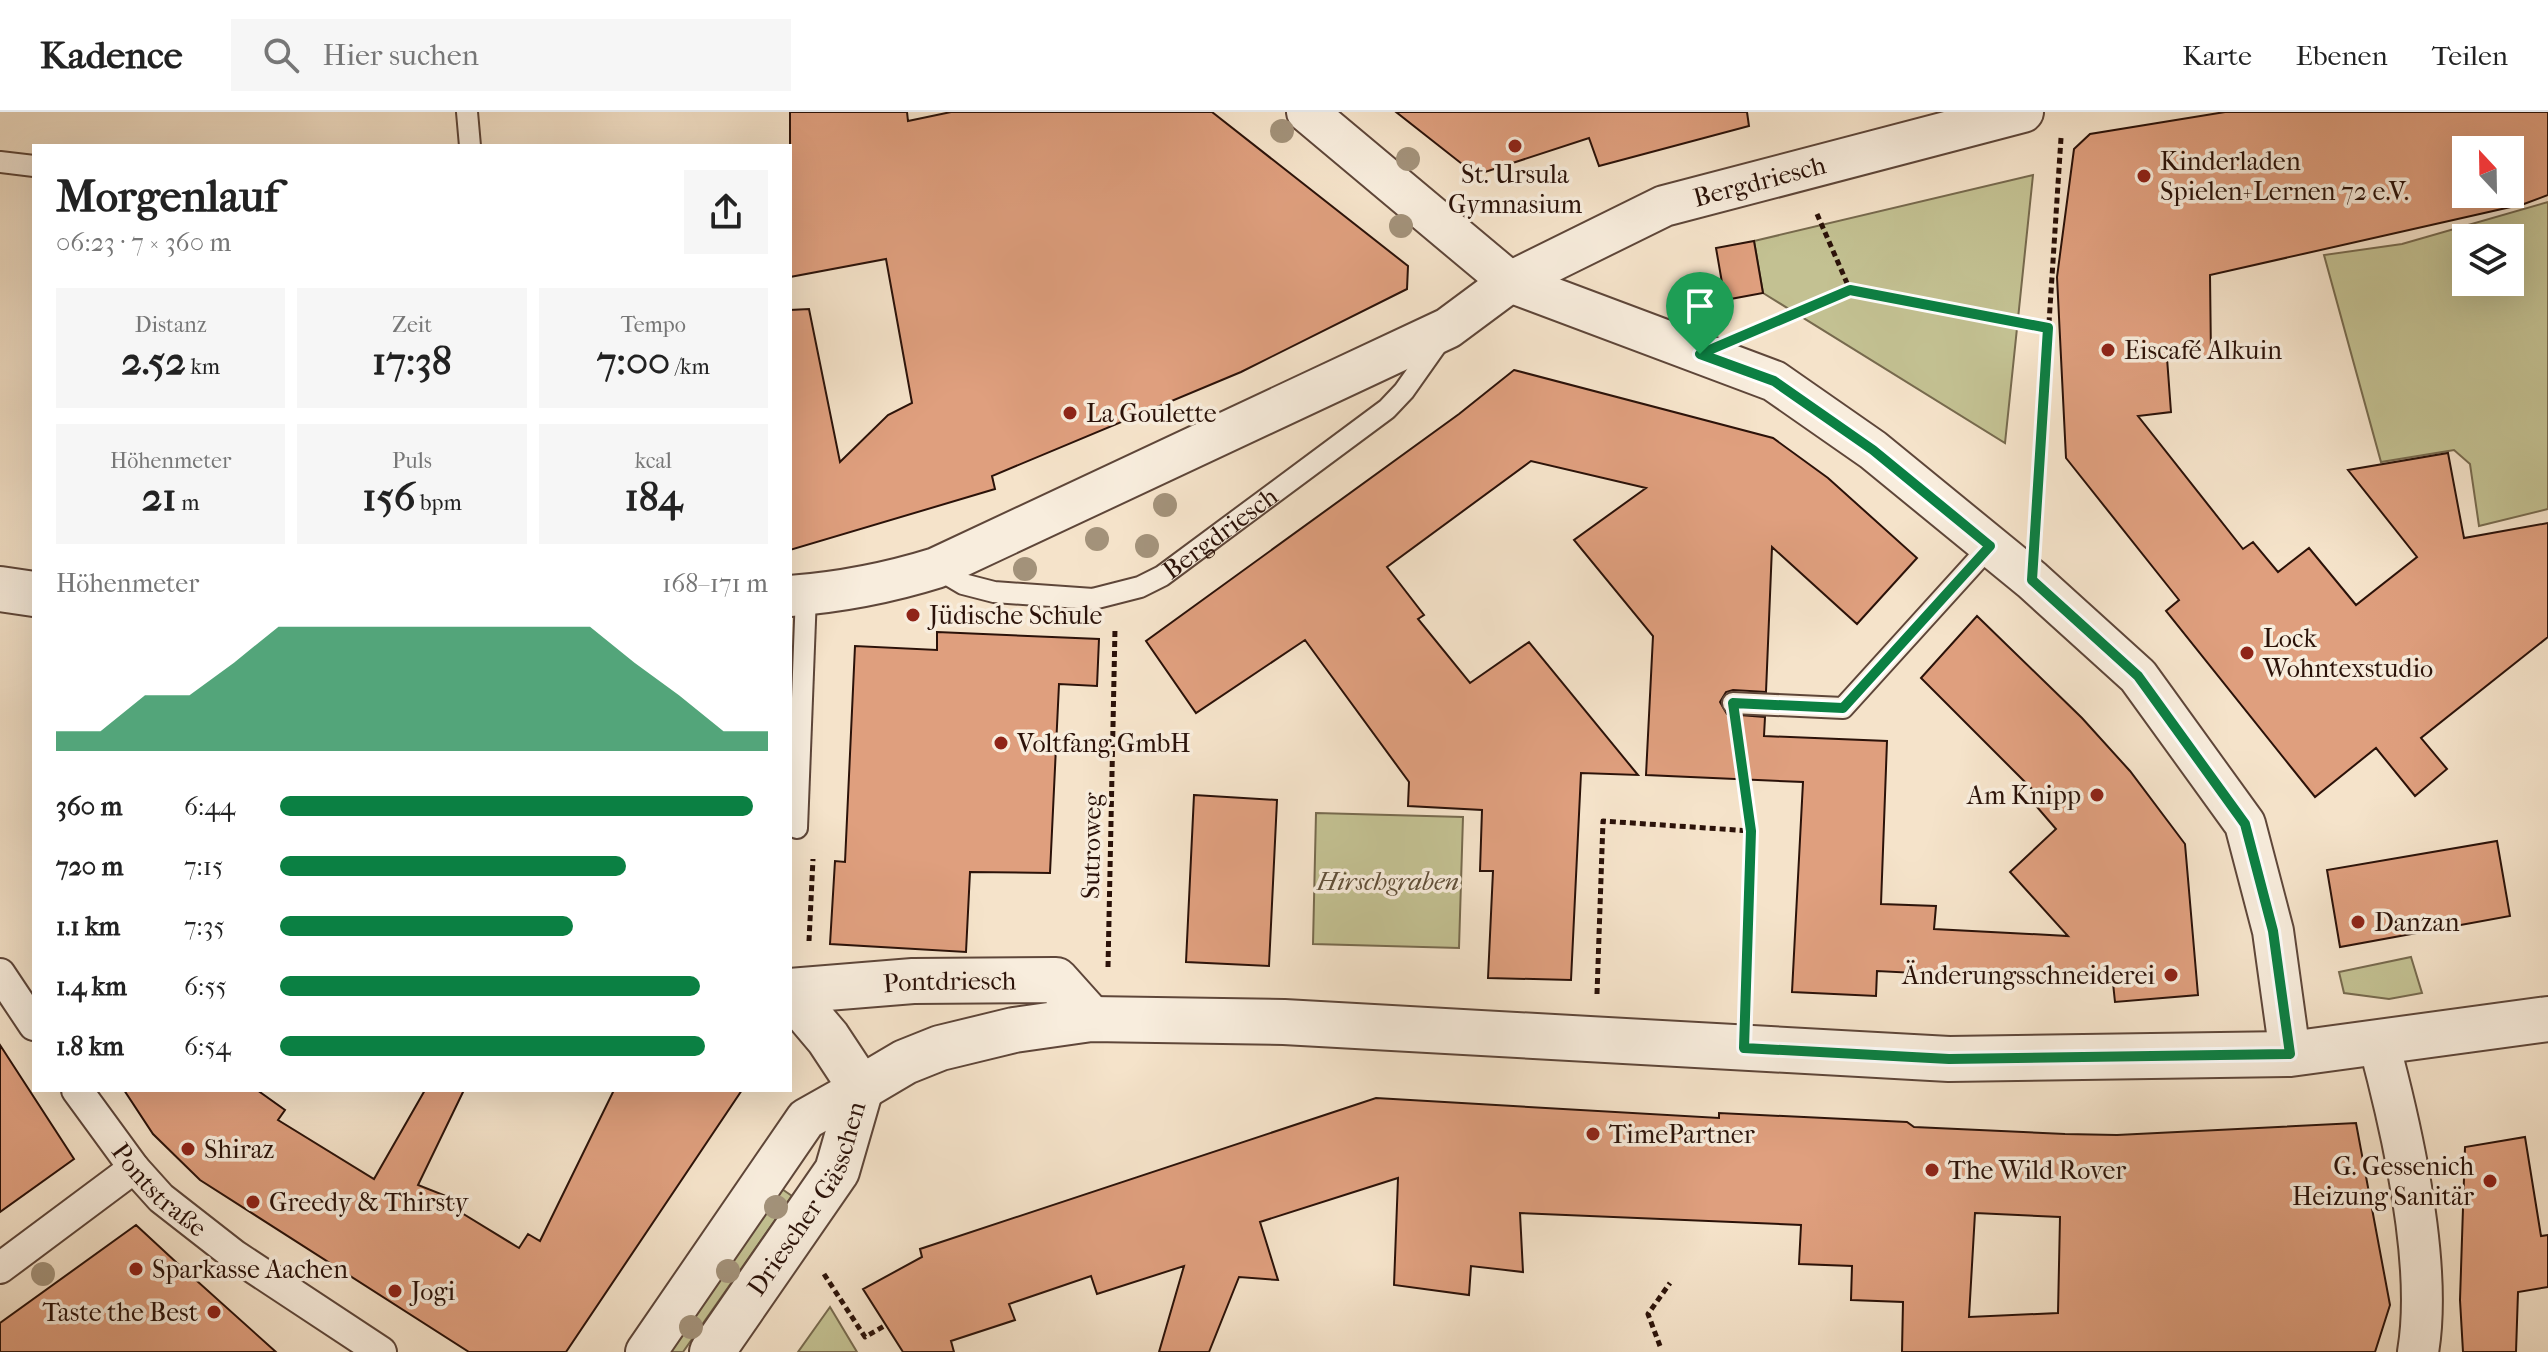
<!DOCTYPE html>
<html lang="de">
<head>
<meta charset="utf-8">
<style>
  :root { --surface:#fff; --page:#f6f6f6; --text:#222; --muted:#767676; --line:#e0e0e0; --accent:#0b8043 }
  body { margin:0; font-family:"IM FELL French Canon",serif; background:var(--page); color:var(--text); height:100vh; display:flex; flex-direction:column; font-size:30px; white-space:nowrap }
  * { box-sizing:border-box; margin:0 }
  p { font-size:26px; color:var(--muted) }
  .icon { flex:none; width:44px; height:44px; fill:none; stroke:currentColor; stroke-width:2; stroke-linecap:round; stroke-linejoin:round }
  .map { position:relative; flex:1; overflow:hidden }
  .details { position:absolute; left:32px; top:32px; width:760px; height:948px; display:flex; flex-direction:column; background:var(--surface); border-radius:0px; box-shadow:0 8px 32px #0002 }
  .details>* { flex:none }
  .needle { width:52px; rotate:338deg }
  .controls { position:absolute; left:2452px; top:24px; display:grid; gap:16px }
  .controls a { display:grid; place-items:center; width:72px; height:72px; border-radius:0px; background:var(--surface); box-shadow:0 8px 32px #0002; font-size:40px }
  .pin { position:absolute; display:grid; place-items:center; width:68px; height:68px; color:#fff; margin:-82px -34px; border-radius:50% 50% 50% 0; rotate:-45deg; box-shadow:0 0 8px #0007 }
  .pin .icon { rotate:45deg }
  .round { display:grid; place-items:center; flex:none; width:84px; height:84px; border-radius:0px; background:var(--page) }
  .headline { display:flex; align-items:center; justify-content:space-between; height:136px; padding:0 24px }
  h1 { font-size:44px; font-weight:800; line-height:60px }
  .stats { display:grid; grid-template-columns:repeat(3,1fr); gap:12px; height:136px; padding:8px 24px }
  .stats div { display:grid; align-content:center; border-radius:0px; background:var(--page); text-align:center }
  .stats b { font-size:40px; font-weight:800 }
  .stats small { font-size:22px; font-weight:400 }
  .stats p { font-size:22px }
  .chart { height:224px; padding:16px 24px }
  .chart p { display:flex; justify-content:space-between }
  .chart svg { width:100%; height:144px; margin-top:8px; fill:var(--accent); opacity:.7 }
  ul { padding:0 24px; list-style:none; font-size:26px }
  li { display:grid; grid-template-columns:128px 96px 1fr; align-items:center; height:60px }
  li i { height:20px; border-radius:10px; background:var(--accent) }
  header { display:flex; align-items:center; gap:48px; box-sizing:border-box; height:112px; padding:0 40px; background:var(--surface); border-bottom:2px solid var(--line) }
  header strong { font-size:38px }
  nav { display:flex; gap:44px; margin-inline-start:auto; font-size:28px }
  .search { width:560px; height:72px; background:var(--page); display:flex; align-items:center; gap:20px; box-sizing:border-box; padding:0 28px; border-radius:0px; color:var(--muted); font-size:30px }
  .map>svg:first-child { display:block }
</style>
</head>
<body>
<header>
<strong>Kadence</strong>
<div class="search"><svg class="icon" aria-label="search" viewBox="0 0 24 24"><circle cx="10" cy="10" r="6"/><path d="M15 15l6 6"/></svg>Hier suchen</div>
<nav><a>Karte</a><a>Ebenen</a><a>Teilen</a></nav>
</header>
<div class="map">
<svg width="2548" height="1240" viewBox="0 0 2548 1240">
  <rect width="100%" height="100%" fill="#f5e3ca"/>
  <filter id="stains"><feTurbulence type="fractalNoise" baseFrequency=".0025" numOctaves="4"/><feColorMatrix values="0 0 0 0 .2 0 0 0 0 .09 0 0 0 0 .02 0 0 0 .5 -.17"/></filter>
  <radialGradient id="worn" r=".72"><stop offset=".6" stop-color="#630" stop-opacity="0"/><stop offset="1" stop-color="#630" stop-opacity=".3"/></radialGradient>
  <path fill="#c3c192" stroke="#776a4e" stroke-width="2" fill-rule="evenodd" d="M2033 63 2005 331 1763 181 1754 129Z
    M2548 90V397L2479 414 2470 352 2454 338 2381 350 2324 143 2402 132ZM2466 126H2510V170H2466Z
    M1316 701 1463 705 1459 836 1313 832Z
    M2411 845 2422 881 2389 887 2344 881 2339 860Z
    M779 1075 792 1084 683 1240H663Z
    M830 1195 857 1240H798Z"/>
  <path fill="#df9f7e" stroke="#2b1209" stroke-width="2" fill-rule="evenodd" d="M790 0H907L908 9 951 0H1212L1408 154 1407 177 1241 260 992 364 995 377 790 438V198L809 197 840 350 888 303 912 291 886 147 790 165Z
    M1396 0H1747L1749 14 1599 54 1589 26 1476 63Z
    M2225 0H2548V83L2524 92 2210 163 2211 245 2167 246 2171 300 2138 304 2243 437 2253 430 2278 460 2309 436 2356 493 2417 445 2348 358 2448 341 2464 426 2548 411V525L2421 626 2447 657 2415 684 2376 636 2315 685 2166 499 2179 488 2066 346 2057 165 2074 37 2090 22ZM2466 38H2510V82H2466Z
    M1754 129 1763 181 1725 188 1716 136Z
    M1514 258 1773 326 1828 366 1917 446 1857 512 1772 435 1766 580 1733 578 1726 580 1720 590 1727 602 1765 605 1764 624 1887 629 1881 792 1936 794 1934 817 2068 824 2010 760 2056 717 2037 695 2043 688 1921 566 1977 504 2082 606 2130 659 2185 732 2198 883 2115 890 2113 871 1877 859 1876 884 1792 880 1803 670 1646 663 1653 524 1574 428 1646 376 1531 349 1387 455 1424 503 1418 507 1470 571 1529 530 1638 663 1581 661 1571 868 1488 866 1493 759H1480L1482 698 1408 694 1409 670 1305 528 1196 601 1146 529 1459 302Z
    M937 520 1099 527 1097 574 1059 572 1050 761 970 760 966 840 830 832 835 749 845 750 855 534 937 538Z
    M1194 683 1277 688 1269 854 1186 850Z
    M2497 729 2510 804 2340 835 2327 758Z
    M0 933 74 1047 0 1100Z
    M124 978H257L285 998 278 1008 374 1067 425 978H464L418 1073 456 1088 452 1095 519 1136 528 1122 540 1129 614 978H742L566 1240H469L200 1068 153 1022Z
    M1376 986 1719 1006V1001L1907 1010 1914 1015 2065 1022 2117 1023 2356 1011 2390 1193 2375 1240H1902L1903 1190 1851 1188 1852 1154 1799 1152 1801 1113 1520 1101 1523 1160 1471 1154 1469 1183 1394 1173 1398 1066 1260 1110 1278 1168 1239 1165 1209 1240H1159L1184 1154 1097 1182 1091 1164 1009 1192 1015 1208 951 1229 954 1240H903L863 1177 922 1145 920 1137ZM1975 1101 2060 1105 2058 1201 1969 1205Z
    M2525 1025 2541 1124 2548 1123V1175L2518 1180 2516 1240H2463L2460 1188 2465 1035Z
    M136 1113 177 1151 276 1240H0V1211Z"/>
  <g fill="none" stroke-linecap="round" stroke-linejoin="round">
    <defs>
      <g id="service">
        <path d="M467 0 470 34"/>
        <path d="M0 50 34 54"/>
        <path id="s1" d="M936 456 963 472 994 480 1093 487 1140 475 1162 464 1387 297 1404 279 1440 228"/>
        <path d="M1733 591 1843 596 1990 434"/>
        <path d="M797 716 806 483"/>
      </g>
      <g id="pedestrian">
        <path d="M0 862 34 913"/>
        <path id="s2" d="M77 978 134 1056 161 1086 234 1143 381 1240"/>
        <path d="M0 1156 134 1056"/>
      </g>
      <g id="minor">
        <path d="M1307 0 1510 170 1774 269 1873 338 2032 468 2138 564 2245 712 2273 819 2290 942"/>
        <path id="s3" d="M790 484C841 480 888 471 936 456L1448 216 1510 170 1664 94 2023 0"/>
        <path d="M2379 932C2402 1018 2433 1152 2418 1240"/>
        <path d="M646 1240 806 1007 861 976"/>
      </g>
      <g id="tertiary">
        <path d="M0 477 34 482"/>
        <path id="s4" d="M790 879 913 869 1056 868 1091 907"/>
        <path d="M790 881 828 926 861 976"/>
        <path d="M861 976 905 950 940 936 1014 918 1091 907 1284 910 1949 947 2290 942 2548 907"/>
        <path id="s5" d="M712 1240 837 1059 861 976"/>
      </g>
    </defs>
    <use href="#service" stroke="#5e4639" stroke-width="24"/>
    <use href="#pedestrian" stroke="#5e4639" stroke-width="34"/>
    <use href="#minor" stroke="#5e4639" stroke-width="44"/>
    <use href="#tertiary" stroke="#5e4639" stroke-width="48"/>
    <path stroke="#2b1209" stroke-width="5" stroke-dasharray="6 4" stroke-linecap="butt" d="M1817 102 1850 178
      M1764 215 1850 178 2048 216
      M2036 411 2061 26
      M1738 629 1751 719
      M809 829 813 747
      M1108 855 1115 517
      M1597 882 1603 709 1751 719 1746 887
      M824 1162 865 1225 886 1213
      M1660 1234 1648 1202 1670 1171"/>
    <use href="#service" stroke="#f8eddd" stroke-width="20"/>
    <use href="#pedestrian" stroke="#f8eddd" stroke-width="30"/>
    <use href="#minor" stroke="#f8eddd" stroke-width="40"/>
    <use href="#tertiary" stroke="#f8eddd" stroke-width="44"/>
  </g>
  <g fill="#a3927a">
    <circle cx="1282" cy="19" r="12"/>
    <circle cx="1408" cy="47" r="12"/>
    <circle cx="1401" cy="114" r="12"/>
    <circle cx="1165" cy="393" r="12"/>
    <circle cx="1097" cy="427" r="12"/>
    <circle cx="1147" cy="434" r="12"/>
    <circle cx="1025" cy="457" r="12"/>
    <circle cx="776" cy="1095" r="12"/>
    <circle cx="728" cy="1159" r="12"/>
    <circle cx="43" cy="1162" r="12"/>
    <circle cx="691" cy="1215" r="12"/>
  </g>
  <g fill="none" stroke-linecap="round" stroke-linejoin="round">
    <defs>
      <path id="route" d="M1850 178 2048 216 2032 468 2138 564 2245 712 2273 819 2290 942 1949 947 1744 936 1751 719 1733 591 1843 596 1990 434 1873 338 1774 269 1700 242Z"/>
    </defs>
    <use href="#route" stroke="#fff" stroke-width="16"/>
    <use href="#route" stroke="#0b8043" stroke-width="10"/>
  </g>
  <g fill="#8f2418" stroke="#f8eddd" stroke-width="3">
    <circle cx="1515" cy="34" r="8"/>
    <circle cx="2144" cy="64" r="8"/>
    <circle cx="2108" cy="238" r="8"/>
    <circle cx="1070" cy="301" r="8"/>
    <circle cx="913" cy="503" r="8"/>
    <circle cx="2247" cy="541" r="8"/>
    <circle cx="1001" cy="631" r="8"/>
    <circle cx="2097" cy="683" r="8"/>
    <circle cx="2358" cy="810" r="8"/>
    <circle cx="2171" cy="863" r="8"/>
    <circle cx="1593" cy="1022" r="8"/>
    <circle cx="188" cy="1037" r="8"/>
    <circle cx="1932" cy="1058" r="8"/>
    <circle cx="2490" cy="1069" r="8"/>
    <circle cx="253" cy="1090" r="8"/>
    <circle cx="136" cy="1157" r="8"/>
    <circle cx="395" cy="1179" r="8"/>
    <circle cx="214" cy="1200" r="8"/>
  </g>
  <g text-anchor="middle" stroke-width="7" stroke-linejoin="round" paint-order="stroke">
    <g font-size="26" fill="#2b1209" stroke="#f8eddd" text-anchor="start">
      <text x="2160" y="58">Kinderladen<tspan x="2160" dy="30">Spielen+Lernen 72 e.V.</tspan></text>
      <text x="1515" y="71" text-anchor="middle">St. Ursula<tspan x="1515" dy="30">Gymnasium</tspan></text>
      <text x="2124" y="247">Eiscafé Alkuin</text>
      <text x="1086" y="310">La Goulette</text>
      <text x="929" y="512">Jüdische Schule</text>
      <text x="2263" y="535">Lock<tspan x="2263" dy="30">Wohntexstudio</tspan></text>
      <text x="1017" y="640">Voltfang GmbH</text>
      <text x="2081" y="692" text-anchor="end">Am Knipp</text>
      <text x="2374" y="819">Danzan</text>
      <text x="2155" y="872" text-anchor="end">Änderungsschneiderei</text>
      <text x="1609" y="1031">TimePartner</text>
      <text x="204" y="1046">Shiraz</text>
      <text x="2474" y="1063" text-anchor="end">G. Gessenich<tspan x="2474" dy="30">Heizung Sanitär</tspan></text>
      <text x="1948" y="1067">The Wild Rover</text>
      <text x="269" y="1099">Greedy &amp; Thirsty</text>
      <text x="152" y="1166">Sparkasse Aachen</text>
      <text x="411" y="1188">Jogi</text>
      <text x="198" y="1209" text-anchor="end">Taste the Best</text>
    </g>
    <g font-size="26" fill="#2b1209" stroke="#f8eddd">
      <text dy="9" stroke="none"><textPath href="#s3" startOffset="1062">Bergdriesch</textPath></text>
      <text dy="9" stroke="none"><textPath href="#s1" startOffset="308">Bergdriesch</textPath></text>
      <text transform="translate(1091 734) rotate(-89)" y="9">Sutroweg</text>
      <text dy="9" stroke="none"><textPath href="#s4" startOffset="160">Pontdriesch</textPath></text>
      <text dy="9" stroke="none"><textPath href="#s2" startOffset="130">Pontstraße</textPath></text>
      <text dy="9" stroke="none"><textPath href="#s5" startOffset="182">Driescher Gässchen</textPath></text>
    </g>
    <g font-size="26" font-style="italic" fill="#604f39" stroke="#f8eddd">
      <text x="1388" y="778">Hirschgraben</text>
    </g>
  </g>
  <rect width="100%" height="100%" filter="url(#stains)"/>
  <rect width="100%" height="100%" fill="url(#worn)"/>
</svg>
<div class="controls">
<a><svg class="needle" viewBox="-14 -14 28 28"><path d="M0-13l5 13h-10z" fill="#e53935"/><path d="M0 13l5-13h-10z" fill="#767676"/></svg></a>
<a><svg class="icon" aria-label="layers" viewBox="0 0 24 24"><path d="M12 4l9 5-9 5-9-5zM3 14l9 5 9-5"/></svg></a>
</div>
<div class="pin" style="left:1700px;top:242px;background:#1e9e55"><svg class="icon" aria-label="arrive" viewBox="0 0 24 24"><path d="M6 21V4h12l-3 4 3 4H6"/></svg></div>
<section class="details">
<div class="headline"><div><h1>Morgenlauf</h1><p>06:23 · 7 × 360 m</p></div><a class="round"><svg class="icon" aria-label="share" viewBox="0 0 24 24"><path d="M12 15V3M7 8l5-5 5 5M5 13v7h14v-7"/></svg></a></div>
<div class="stats">
<div><p>Distanz</p><b>2.52<small> km</small></b></div>
<div><p>Zeit</p><b>17:38</b></div>
<div><p>Tempo</p><b>7:00<small> /km</small></b></div>
</div>
<div class="stats">
<div><p>Höhenmeter</p><b>21<small> m</small></b></div>
<div><p>Puls</p><b>156<small> bpm</small></b></div>
<div><p>kcal</p><b>184</b></div>
</div>
<div class="chart"><p><span>Höhenmeter</span>168–171 m</p>
<svg viewBox="0 0 160 44" preserveAspectRatio="none"><path d="M0 44V38L10 38L20 27L30 27L40 17L50 6L60 6L70 6L80 6L90 6L100 6L110 6L120 6L130 17L140 27L150 38L160 38V44z"/></svg>
</div>
<ul>
<li><b>360 m</b>6:44<i style="width:97%"></i></li>
<li><b>720 m</b>7:15<i style="width:71%"></i></li>
<li><b>1.1 km</b>7:35<i style="width:60%"></i></li>
<li><b>1.4 km</b>6:55<i style="width:86%"></i></li>
<li><b>1.8 km</b>6:54<i style="width:87%"></i></li>
</ul>
</section>
</div>
</body>
</html>
